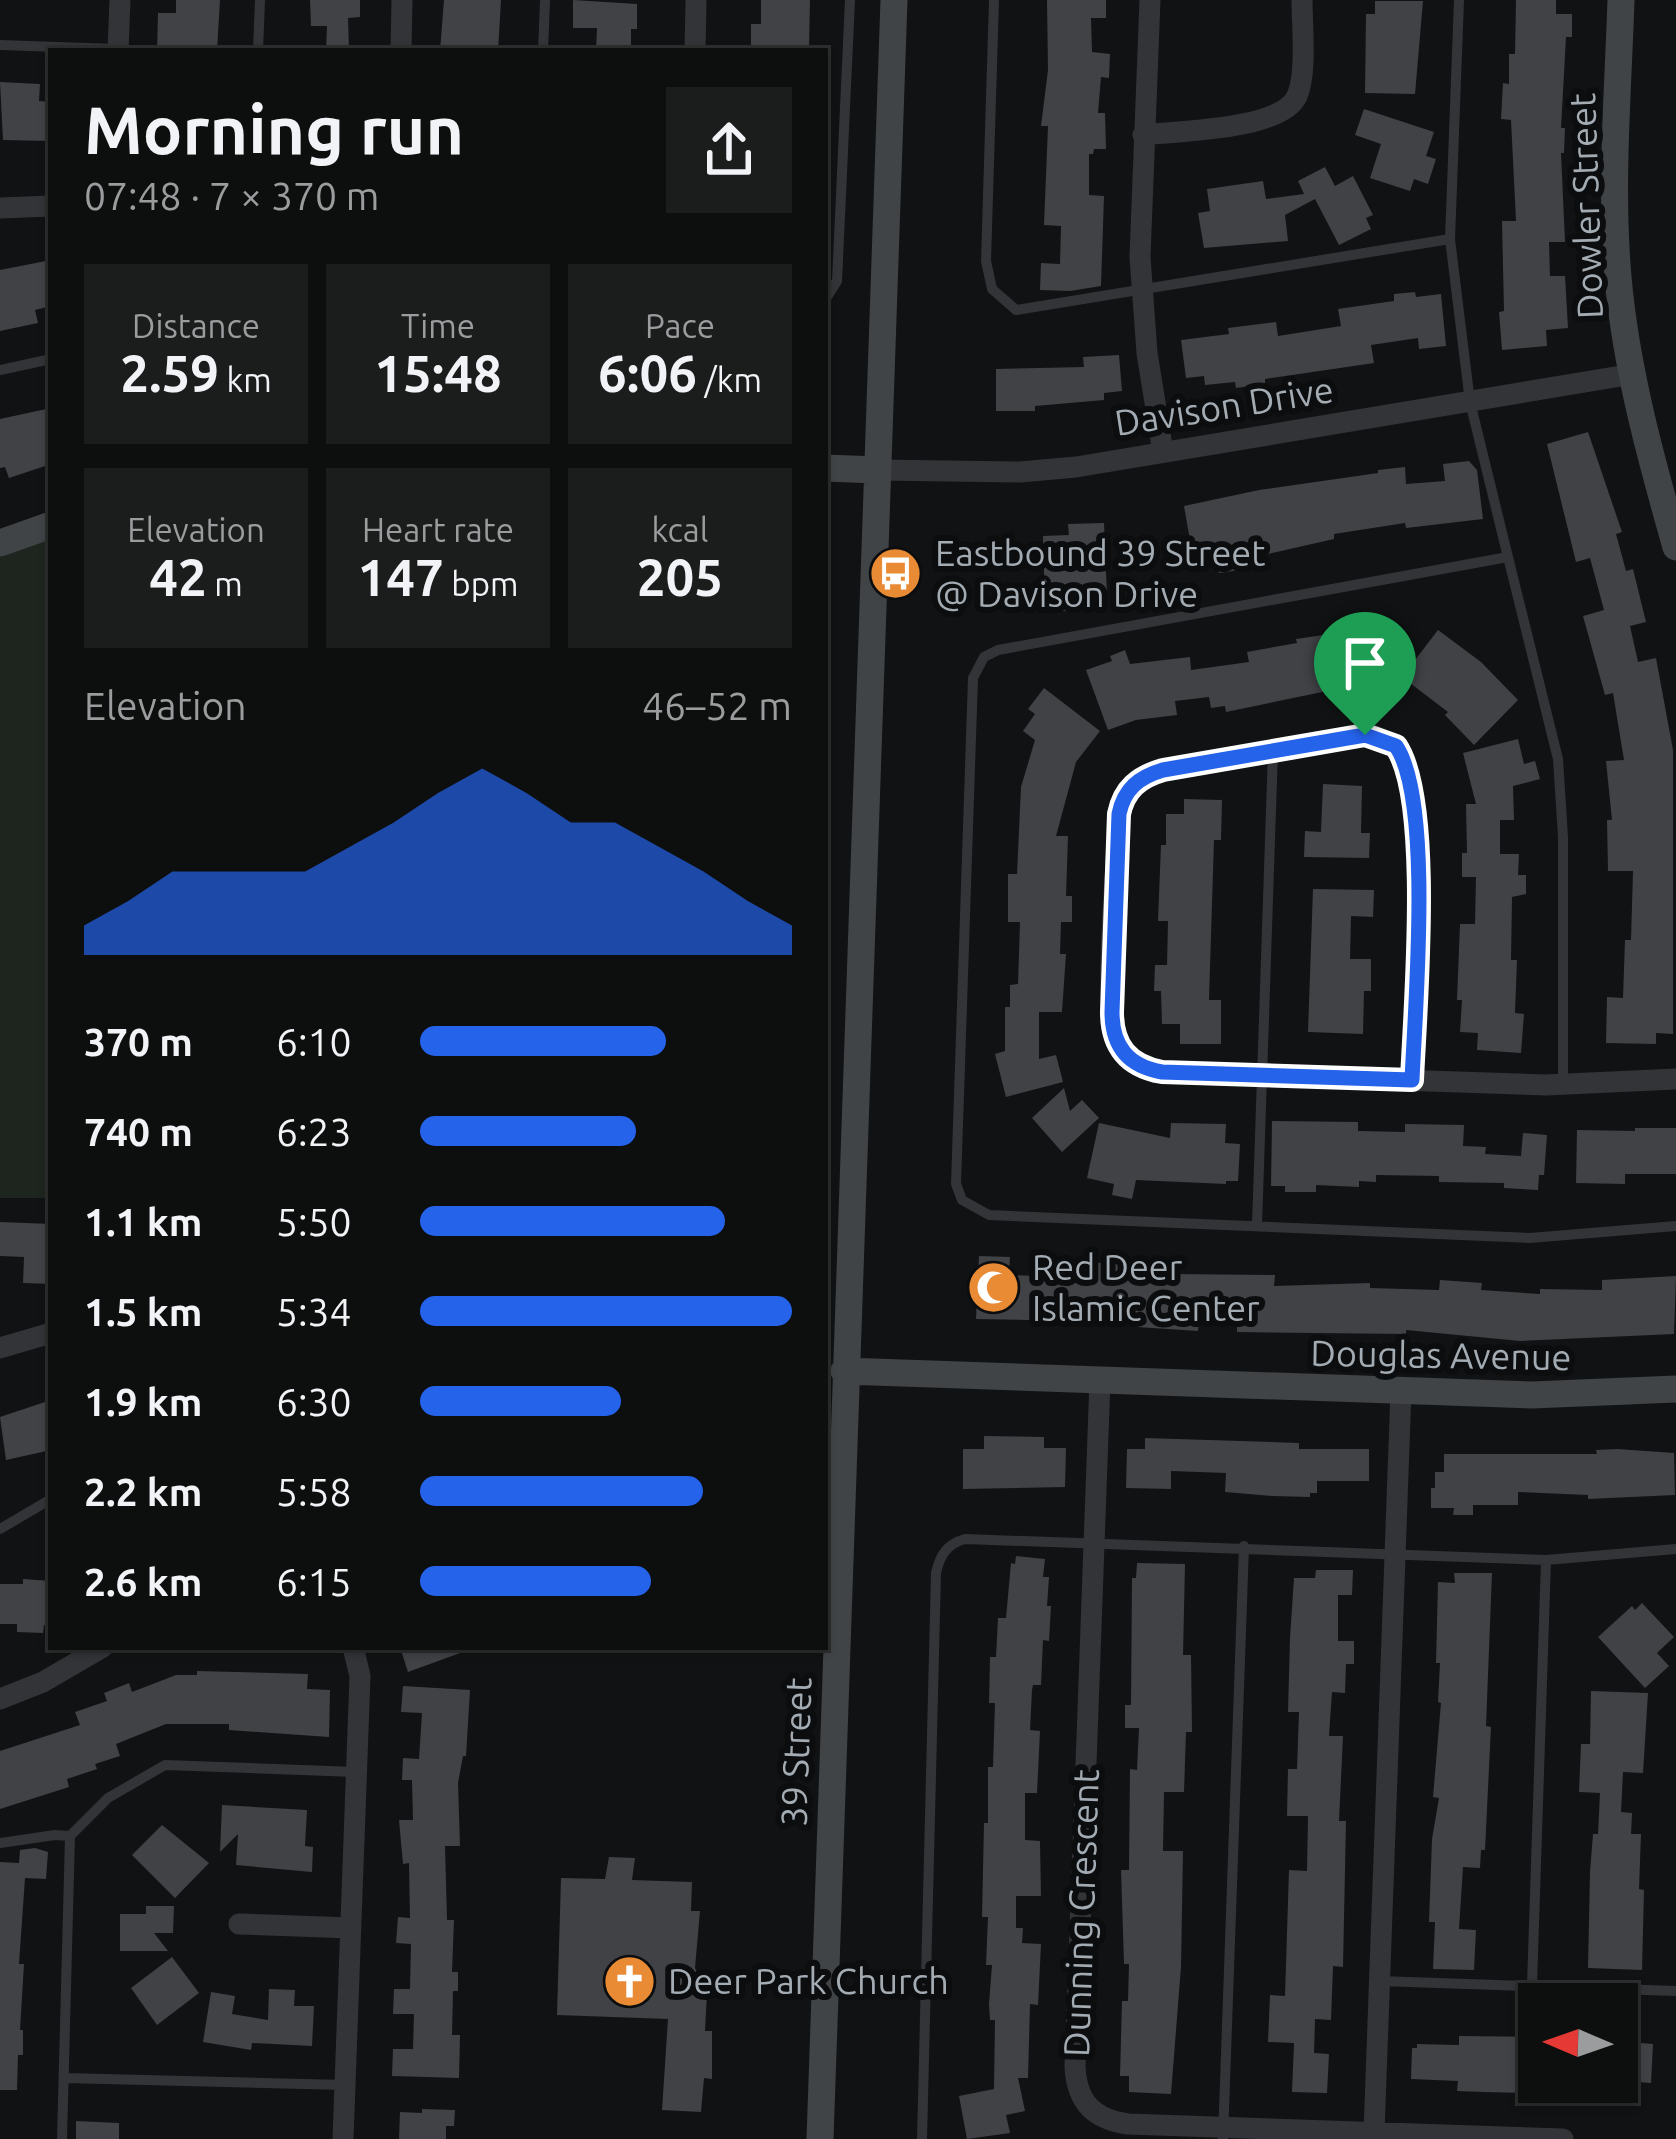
<!DOCTYPE html>
<html lang="en">
<head>
<meta charset="utf-8">
<style>
  :root { --surface:#0d0e0e; --page:#1b1c1c; --text:#f1f3f6; --muted:#9a9c9e; --line:#2d2e2e; --accent:#2563eb }
  body { margin:0; font-family:Ubuntu,sans-serif; background:var(--page); color:var(--text); height:100vh; display:flex; flex-direction:column; font-size:45px; white-space:nowrap }
  * { box-sizing:border-box; margin:0 }
  p { font-size:39px; color:var(--muted) }
  .icon { flex:none; width:66px; height:66px; fill:none; stroke:currentColor; stroke-width:2; stroke-linecap:round; stroke-linejoin:round }
  .map { position:relative; flex:1; overflow:hidden }
  .side { position:absolute; left:48px; top:48px; width:780px; height:1602px; display:flex; flex-direction:column; background:var(--surface); border-radius:0px; box-shadow:0 3px 9px #0004,0 0 0 3px var(--line) }
  .side>* { flex:none }
  .needle { width:78px; rotate:272deg }
  .tools { position:absolute; left:1518px; top:1983px; display:grid; gap:24px }
  .tools a { display:grid; place-items:center; width:120px; height:120px; border-radius:0px; background:var(--surface); box-shadow:0 3px 9px #0004,0 0 0 3px var(--line); font-size:60px }
  .pin { position:absolute; display:grid; place-items:center; width:102px; height:102px; color:#fff; margin:-123px -51px; border-radius:50% 50% 50% 0; rotate:-45deg; box-shadow:0 0 12px #0007 }
  .pin .icon { rotate:45deg }
  .round { display:grid; place-items:center; flex:none; width:126px; height:126px; border-radius:0px; background:var(--page) }
  .head { display:flex; align-items:center; justify-content:space-between; height:204px; padding:0 36px }
  h1 { font-size:66px; font-weight:700; line-height:90px }
  .figures { display:grid; grid-template-columns:repeat(3,1fr); gap:18px; height:204px; padding:12px 36px }
  .figures div { display:grid; align-content:center; border-radius:0px; background:var(--page); text-align:center }
  .figures b { font-size:51px; font-weight:700 }
  .figures small { font-size:33px; font-weight:400 }
  .figures p { font-size:33px }
  .chart { height:336px; padding:24px 36px }
  .chart p { display:flex; justify-content:space-between }
  .chart svg { width:100%; height:216px; margin-top:12px; fill:var(--accent); opacity:.7 }
  ul { padding:0 36px; list-style:none; font-size:39px }
  li { display:grid; grid-template-columns:192px 144px 1fr; align-items:center; height:90px }
  li i { height:30px; border-radius:15px; background:var(--accent) }
  .map>svg:first-child { display:block }
</style>
</head>
<body>
<div class="map">
<svg width="1676" height="2139" viewBox="0 0 1676 2139">
  <rect width="100%" height="100%" fill="#111213"/>
  <path fill="#1e251e" d="M51 525V1198H0V543Z"/>
  <path fill="#404246" d="M176 0H220L217 51H157L158 13H176Z
    M310 0H360V17L348 18 349 51H326L327 26H311Z
    M444 0H501L498 51H440Z
    M573 0 637 4V29H631V51H596L597 28H573Z
    M761 0H810L809 49 751 48V24H761Z
    M1047 0H1106V18H1091L1092 52 1110 54 1109 78 1101 77 1098 113H1105L1106 149H1094L1093 154H1089V195L1104 196 1101 286 1070 291 1040 290 1041 263 1060 264 1061 226 1044 225 1048 126H1041L1048 70Z
    M1516 0H1556V14H1572V37H1566L1561 128H1565L1564 153H1561L1565 242H1549L1550 276H1565L1568 328 1546 330 1547 346 1502 350 1499 312 1504 311 1502 221H1516L1511 120 1501 119 1503 83 1509 84V54H1515Z
    M1375 1H1423L1415 94 1365 93 1366 14H1375Z
    M0 82 40 84 39 101 51 102V141L3 140Z
    M1364 109 1434 132 1426 156 1436 159 1428 184 1414 179 1410 191 1370 178 1381 144 1355 135Z
    M1325 167 1335 186 1353 176 1373 215 1366 218 1371 229 1339 245 1315 199 1285 215 1288 241 1204 248 1198 213 1210 211 1207 189 1263 181 1266 199 1304 194 1298 181Z
    M51 260V306L35 310 38 323 0 331V270Z
    M1415 292 1416 297 1441 294 1446 346 1419 349 1418 338 1371 345 1374 363 1265 379V384L1236 388 1235 382 1205 385 1204 376 1186 378 1181 340 1229 334 1228 328 1276 322 1278 336 1341 326 1338 309 1394 301V294Z
    M1119 355 1122 391 1104 393V400L1035 406V411H996V369L1084 367 1083 357Z
    M51 408V464L9 478 5 467 0 468V419Z
    M1588 432 1622 532 1616 534 1626 571 1633 569 1646 622 1630 626 1638 662 1656 658 1673 750V1034L1656 1033V1044L1606 1043 1607 997 1623 998 1625 940H1631L1633 871H1608L1607 820H1612L1606 761 1624 760 1613 693 1605 695 1583 616 1604 610 1590 558 1576 562 1547 444Z
    M1469 461 1477 470 1483 519 1406 528 1405 523 1334 534V539L1237 561 1239 570 1219 573 1216 559 1194 563 1184 506 1259 490 1378 473V470L1405 467 1406 484 1445 481 1443 464Z
    M1104 523 1107 595 1070 597V611H1045L1043 536 1069 535 1068 524Z
    M1391 625 1400 681 1372 686 1371 678 1331 684 1332 690 1226 712 1225 706 1211 708 1209 697 1175 701 1177 715 1136 720 1108 730 1086 670 1112 661 1110 656 1125 650 1130 664 1190 657 1191 670 1249 662 1247 652 1297 643 1296 639Z
    M1438 630 1481 662 1518 700 1474 745 1445 715 1448 712 1402 677Z
    M1044 688 1100 731 1076 762 1056 836H1068L1066 896H1072V922H1061L1060 954H1066L1062 1012H1039V1059L1056 1055 1063 1082 1006 1097 995 1054 1005 1051V1007H1010V985L1018 984 1020 922H1008V874H1017L1021 787 1035 740 1023 731 1035 714 1028 709Z
    M1518 739 1524 764 1535 761 1540 779 1513 786 1514 820H1500V854H1519L1518 875H1526V894L1512 897 1511 960H1517L1515 1013 1524 1014 1521 1053 1477 1050 1478 1033 1460 1032 1462 1000H1457L1460 924H1475L1476 877H1462V853H1467L1466 804H1476L1463 753Z
    M1323 784 1362 786 1361 833H1370L1369 858 1304 857 1305 831 1321 832Z
    M1184 799 1222 800 1221 840H1214L1209 1000H1221V1044H1180V1024H1162L1161 991H1154L1155 965H1167L1168 921H1158L1161 845H1166V814H1184Z
    M1313 889 1374 890 1373 917 1351 916 1350 959H1371V991H1364L1363 1034 1308 1032Z
    M1064 1088 1070 1111 1082 1100 1099 1118 1062 1152 1032 1118Z
    M1272 1121 1358 1122V1131L1405 1132V1124L1464 1125 1463 1146 1486 1147 1485 1154 1521 1156 1523 1133 1547 1135 1544 1175H1539L1538 1190 1504 1188V1183L1439 1182V1176L1376 1175V1182L1359 1181V1187L1316 1185V1192H1285V1186H1271Z
    M1099 1123 1170 1138 1171 1123 1226 1124 1225 1143 1240 1144 1238 1181H1226V1184L1136 1180 1132 1199 1112 1195 1114 1184 1087 1178Z
    M1635 1128H1676V1174H1625V1184L1576 1183 1577 1130 1635 1131Z
    M0 1222 51 1224V1284L23 1283 24 1257 0 1256Z
    M979 1256 1010 1257 1009 1275 1067 1277 1068 1260 1171 1269V1274L1275 1275 1274 1286 1370 1283V1288L1439 1290 1440 1280 1482 1283 1481 1290 1540 1294V1289L1602 1290V1280L1676 1276 1674 1334 1520 1341 1406 1330V1334L1237 1332V1320L1199 1319 1198 1331 1137 1327V1322L976 1319Z
    M51 1400V1450L6 1460 0 1417Z
    M984 1436 1044 1437V1448H1066L1065 1487 963 1489V1449H984Z
    M1145 1438 1299 1443V1449H1369V1481H1317V1493H1310V1497L1273 1496 1225 1492 1226 1473 1171 1471V1489L1126 1488 1127 1449H1145Z
    M1617 1449 1674 1453 1675 1495 1588 1499V1495L1518 1492V1505H1473V1515H1453L1454 1508H1431V1488H1435V1472H1444V1454H1597L1596 1450Z
    M1016 1556 1045 1559 1043 1577H1049L1047 1606H1051L1049 1641 1043 1640 1041 1685H1033L1032 1690 1030 1730 1040 1731 1037 1793H1025V1840L1040 1841 1041 1896H1016V1928H1023L1022 1943 1041 1944 1038 2005 1030 2004 1028 2078H1018L1025 2111 1006 2115 1010 2133 967 2139 959 2096 994 2089 995 2020H990L989 2004 992 1965H986L988 1917H982L984 1823H988V1767H993L995 1703H989L990 1657H996L998 1618H1006L1011 1563 1015 1564Z
    M1137 1563 1185 1564 1183 1655H1191L1192 1732H1186L1184 1792H1164L1163 1851H1183L1181 1967 1171 2094 1129 2092V2076H1120L1122 2001H1128L1129 1964H1124L1121 1870H1129L1130 1769 1137 1770 1139 1728H1125V1705H1131L1132 1578H1136Z
    M1316 1570H1353L1352 1595H1338V1641H1354V1664H1346L1345 1693 1332 1692 1329 1736H1343L1339 1821H1346L1343 1967 1333 1966 1331 2020 1315 2019 1314 2053 1329 2054 1327 2093 1292 2092 1294 2043 1268 2042 1270 1995 1285 1996 1289 1870 1307 1871 1308 1816H1287L1288 1769H1297L1299 1712H1288L1290 1638 1294 1578H1315Z
    M1454 1573H1492L1486 1726 1491 1727 1485 1850H1481L1480 1868 1463 1867 1459 1929 1476 1930 1474 1970 1433 1969 1435 1922H1429L1432 1839 1439 1798 1433 1797 1441 1703 1438 1702 1440 1663H1436L1438 1582 1455 1583Z
    M23 1579 51 1581V1625H44L43 1633 17 1632V1624H0V1584H23Z
    M1642 1603 1674 1637 1657 1653 1669 1666 1645 1688 1598 1637 1632 1606 1635 1610Z
    M400 1647H470L471 1649 408 1672Z
    M197 1671 308 1674 307 1689 330 1690 329 1737 229 1730V1724H166L116 1744 120 1756 95 1764 97 1769 67 1779 69 1787 0 1809V1751L80 1725 75 1712 107 1701 104 1693 129 1683 132 1692 176 1675H197Z
    M403 1686 470 1690 466 1756H463L458 1783 460 1846H445L447 1920H454L452 1972H458V1991H453L452 2035H460L459 2078 392 2076 393 2049H413L414 2014H393L394 1989H410L411 1944 396 1943 398 1917 410 1918 409 1863 403 1864 399 1820H413L412 1780H402L403 1758 419 1759 422 1713 401 1712Z
    M1591 1691 1648 1693 1643 1773 1623 1772 1621 1812 1632 1813 1631 1834H1641L1639 1889 1644 1890 1642 1970 1588 1968 1590 1872 1593 1834H1598L1600 1793 1579 1792 1581 1744H1590Z
    M222 1805 307 1810 305 1846 313 1847 312 1872 236 1865 238 1834 220 1852Z
    M162 1825 209 1863 175 1898 132 1855Z
    M35 1848 48 1852 46 1879 25 1878 19 1964H24L20 2030H23V2055H18L17 2090H0V1862L19 1863 20 1850Z
    M609 1857 635 1858 632 1880 692 1882 691 1911H700L695 1968 707 1993 705 2031H712V2079L704 2078 701 2112 662 2110 668 2019 557 2015 561 1878 605 1879Z
    M146 1906H174L173 1933H154L168 1951H120V1914H146Z
    M172 1957 199 1993 157 2025 131 1988Z
    M269 1989 295 1990 294 2006H314L312 2046 252 2043 251 2050 203 2042 211 1992 235 1996 232 2014 268 2020Z
    M1459 2036 1539 2037V2083H1533L1532 2093 1483 2092 1457 2091 1458 2081 1411 2079 1412 2048H1417V2044L1459 2045Z
    M1617 2041 1653 2044 1651 2083 1637 2082 1636 2090 1617 2089Z
    M422 2109 455 2110 454 2126H446V2139H399L400 2112 422 2113Z
    M76 2121 119 2123V2139H76Z"/>
  <g fill="none" stroke-linecap="round" stroke-linejoin="round">
    <path stroke="#333438" stroke-width="10" d="M994 0 986 261 992 289 1016 310 1450 239 1459 0
      M0 45 117 49
      M258 51 260 0
      M543 51 545 0
      M1450 239 1470 402 1508 557 998 650 984 657 973 678 956 1184 962 1200 989 1215 1530 1238 1676 1226
      M825 300 837 281 850 0
      M0 370 51 359
      M1508 557 1558 759 1563 837V1085
      M1257 1225 1273 751
      M0 1529 51 1499
      M0 1843 55 1835 70 1836
      M1379 1981 1676 1991
      M1532 1985 1546 1560
      M64 2078 345 2085
      M62 2139 70 1836 108 1798 165 1765 356 1772
      M922 2139 936 1573C940 1555 947 1544 965 1539L1546 1560 1676 1549
      M1223 2139 1244 1546"/>
    <path stroke="#333438" stroke-width="21" d="M1150 0 1140 257 1147 353 1163 452
      M118 51 120 0
      M401 51 402 0
      M695 51 696 0
      M1143 135C1178 131 1282 130 1297 96 1307 74 1302 25 1302 0
      M0 208 51 206
      M877 470 1020 472 1076 467 1633 374
      M1412 1080C1414 1009 1433 800 1396 746L1375 736 1351 737 1150 774 1131 787 1119 814C1117 858 1103 1010 1117 1042 1126 1062 1141 1068 1162 1072L1546 1085 1676 1079
      M0 1348 51 1333
      M1100 1380 1075 2067C1077 2102 1093 2119 1128 2124L1563 2139
      M0 1699 43 1682 103 1647
      M239 1924 351 1928
      M1374 2133 1401 1391
      M343 2139 360 1676 353 1647"/>
    <path stroke="#414447" stroke-width="27" d="M1621 0C1618 92 1610 185 1618 277 1626 369 1651 459 1676 547
      M825 468 877 470
      M0 543 51 525
      M844 1371 1532 1395 1676 1389
      M820 2139 894 0"/>
  </g>
  <g fill="none" stroke-linecap="round" stroke-linejoin="round">
    <defs>
      <path id="route" d="M1365 735 1396 746C1433 801 1415 1008 1412 1080L1162 1072C1128 1066 1112 1046 1112 1012L1119 814C1124 789 1139 777 1163 770Z"/>
    </defs>
    <use href="#route" stroke="#fff" stroke-width="24"/>
    <use href="#route" stroke="#2563eb" stroke-width="15"/>
  </g>
  <defs>
    <symbol id="bus-disc" viewBox="-11 -11 22 22"><circle r="9.5" fill="#e88b34" stroke="#0c0d0e"/><path d="M-5-6H5V4H4V6H2V4H-2V6H-4V4H-5ZM-3.5-4V0h7V-4ZM-3.5 1.2v1.5H-2V1.2ZM2 1.2v1.5H3.5V1.2Z" fill="#fff"/></symbol>
    <symbol id="mosque-disc" viewBox="-11 -11 22 22"><circle r="9.5" fill="#e88b34" stroke="#0c0d0e"/><path d="M3.5-4.9A6 6 0 1 0 3.5 4.9A5 5 0 1 1 3.5-4.9Z" fill="#fff"/></symbol>
    <symbol id="church-disc" viewBox="-11 -11 22 22"><circle r="9.5" fill="#e88b34" stroke="#0c0d0e"/><path d="M-1.2-6h2.4v3.5h3.3v2.4h-3.3V6h-2.4V-.1h-3.3v-2.4h3.3Z" fill="#fff"/></symbol>
  </defs>
  <g fill-rule="evenodd">
    <use href="#bus-disc" x="866" y="544" width="59" height="59"/>
    <use href="#mosque-disc" x="964" y="1258" width="59" height="59"/>
    <use href="#church-disc" x="600" y="1952" width="59" height="59"/>
  </g>
  <g text-anchor="middle" stroke-width="12" stroke-linejoin="round" paint-order="stroke">
    <g font-size="36" fill="#a3abb3" stroke="#0c0d0e">
      <text transform="translate(1586 206) rotate(-92)" y="13">Dowler Street</text>
      <text transform="translate(1224 406) rotate(-9)" y="13">Davison Drive</text>
      <text transform="translate(1441 1355) rotate(1)" y="13">Douglas Avenue</text>
      <text transform="translate(796 1752) rotate(-88)" y="13">39 Street</text>
      <text transform="translate(1081 1913) rotate(-88)" y="13">Dunning Crescent</text>
    </g>
    <g font-size="36" fill="#a3abb3" stroke="#0c0d0e" text-anchor="start">
      <text x="935" y="566">Eastbound 39 Street<tspan x="935" dy="41">@ Davison Drive</tspan></text>
      <text x="1032" y="1280">Red Deer<tspan x="1032" dy="41">Islamic Center</tspan></text>
      <text x="668" y="1994">Deer Park Church</text>
    </g>
  </g>
</svg>
<div class="tools">
<a><svg class="needle" viewBox="-14 -14 28 28"><path d="M0-13l5 13h-10z" fill="#e53935"/><path d="M0 13l5-13h-10z" fill="#9a9c9e"/></svg></a>
</div>
<div class="pin" style="left:1365px;top:735px;background:#1e9e55"><svg class="icon" aria-label="arrive" viewBox="0 0 24 24"><path d="M6 21V4h12l-3 4 3 4H6"/></svg></div>
<section class="side">
<div class="head"><div><h1>Morning run</h1><p>07:48 · 7 × 370 m</p></div><a class="round"><svg class="icon" aria-label="share" viewBox="0 0 24 24"><path d="M12 15V3M7 8l5-5 5 5M5 13v7h14v-7"/></svg></a></div>
<div class="figures">
<div><p>Distance</p><b>2.59<small> km</small></b></div>
<div><p>Time</p><b>15:48</b></div>
<div><p>Pace</p><b>6:06<small> /km</small></b></div>
</div>
<div class="figures">
<div><p>Elevation</p><b>42<small> m</small></b></div>
<div><p>Heart rate</p><b>147<small> bpm</small></b></div>
<div><p>kcal</p><b>205</b></div>
</div>
<div class="chart"><p><span>Elevation</span>46–52 m</p>
<svg viewBox="0 0 160 44" preserveAspectRatio="none"><path d="M0 44V38L10 33L20 27L30 27L40 27L50 27L60 22L70 17L80 11L90 6L100 11L110 17L120 17L130 22L140 27L150 33L160 38V44z"/></svg>
</div>
<ul>
<li><b>370 m</b>6:10<i style="width:66%"></i></li>
<li><b>740 m</b>6:23<i style="width:58%"></i></li>
<li><b>1.1 km</b>5:50<i style="width:82%"></i></li>
<li><b>1.5 km</b>5:34<i style="width:100%"></i></li>
<li><b>1.9 km</b>6:30<i style="width:54%"></i></li>
<li><b>2.2 km</b>5:58<i style="width:76%"></i></li>
<li><b>2.6 km</b>6:15<i style="width:62%"></i></li>
</ul>
</section>
</div>
</body>
</html>
